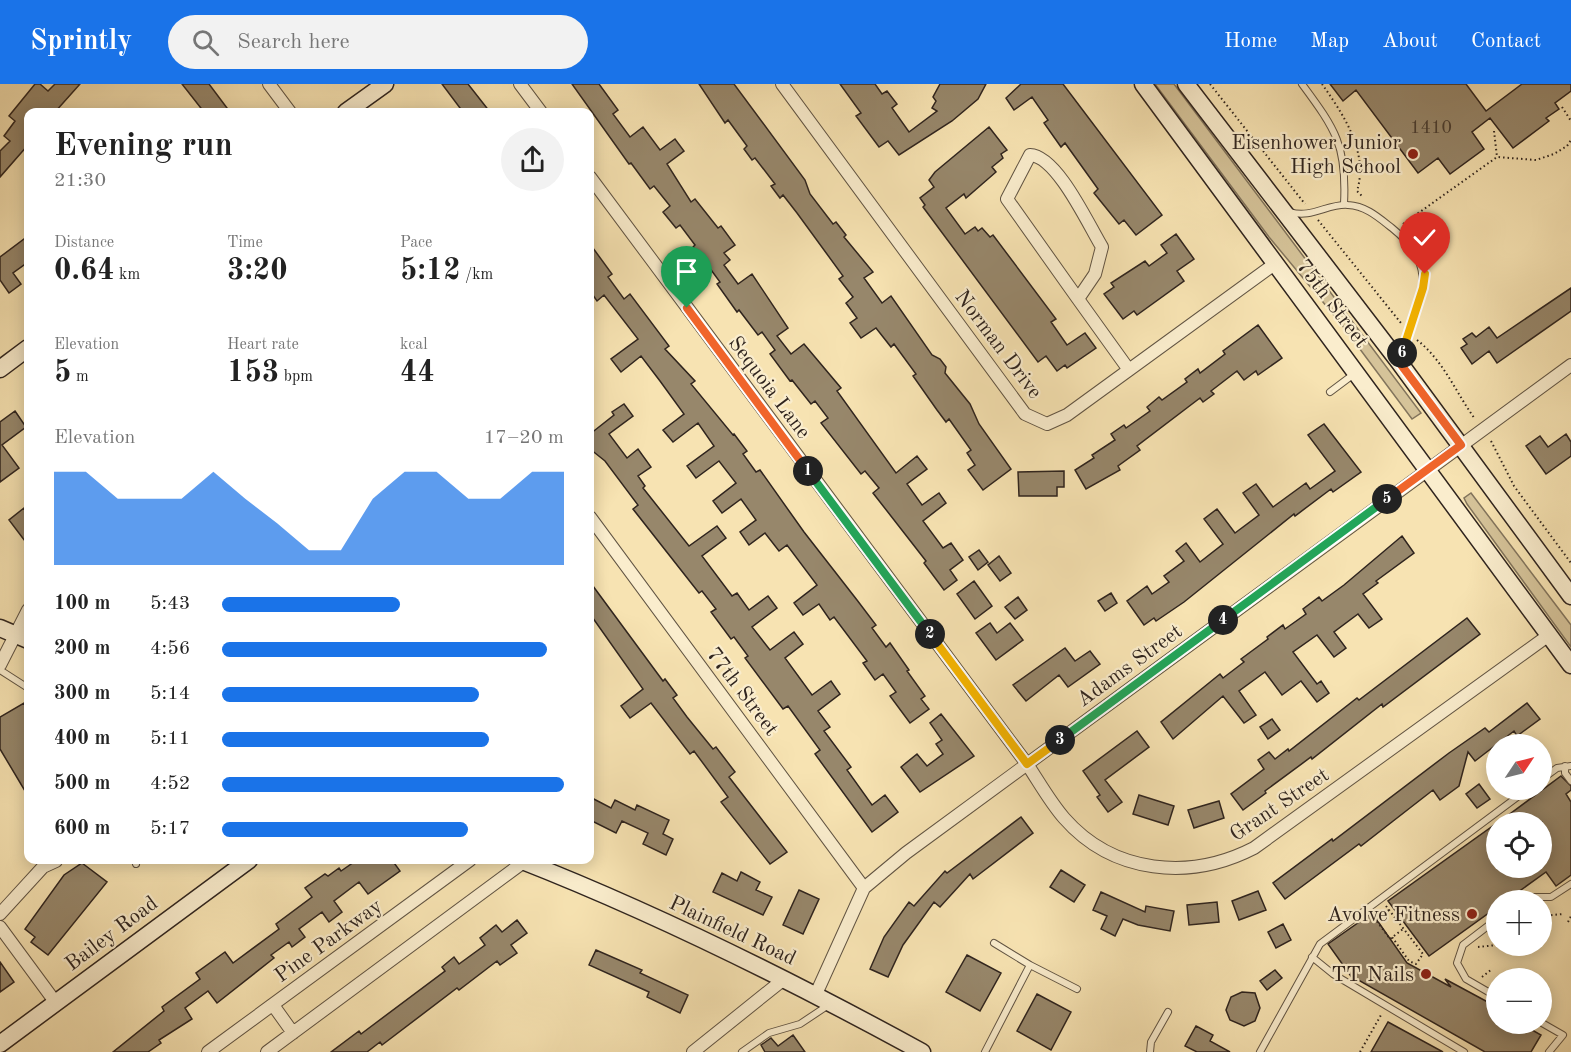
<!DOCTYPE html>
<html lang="en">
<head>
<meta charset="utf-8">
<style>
  :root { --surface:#fff; --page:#f2f2f2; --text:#222; --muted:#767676; --accent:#1a73e8 }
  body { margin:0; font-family:"Old Standard TT",serif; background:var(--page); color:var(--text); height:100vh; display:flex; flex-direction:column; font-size:22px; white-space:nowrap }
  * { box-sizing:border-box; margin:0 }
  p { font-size:20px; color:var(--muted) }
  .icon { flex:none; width:33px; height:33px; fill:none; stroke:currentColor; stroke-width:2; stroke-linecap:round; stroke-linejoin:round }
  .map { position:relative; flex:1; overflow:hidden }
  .details { position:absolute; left:24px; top:24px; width:570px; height:756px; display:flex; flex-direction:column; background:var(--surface); border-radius:12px; box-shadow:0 3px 15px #0003 }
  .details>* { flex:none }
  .needle { width:39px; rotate:55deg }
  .buttons { position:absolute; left:1486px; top:650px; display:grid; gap:12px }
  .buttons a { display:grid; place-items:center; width:66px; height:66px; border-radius:50%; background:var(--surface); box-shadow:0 3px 15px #0003; font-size:30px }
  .pin { position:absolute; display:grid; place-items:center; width:51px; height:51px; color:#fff; margin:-62px -26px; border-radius:50% 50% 50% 0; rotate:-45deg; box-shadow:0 0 6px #0007 }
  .pin .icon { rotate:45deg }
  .km { position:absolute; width:30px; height:30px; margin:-15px; border-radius:50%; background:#222; color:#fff; font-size:16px; line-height:30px; text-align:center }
  .round { display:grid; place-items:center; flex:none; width:63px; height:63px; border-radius:32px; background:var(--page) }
  .summary { display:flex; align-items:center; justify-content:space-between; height:102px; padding:0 30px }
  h1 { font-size:33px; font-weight:700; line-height:45px }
  .stats { display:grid; grid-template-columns:repeat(3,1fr); gap:9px; height:102px; padding:6px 30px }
  .stats div { display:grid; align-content:center }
  .stats b { font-size:30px; font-weight:700 }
  .stats small { font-size:16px; font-weight:400 }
  .stats p { font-size:16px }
  .chart { height:168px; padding:12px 30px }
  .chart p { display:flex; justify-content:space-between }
  .chart svg { width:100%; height:108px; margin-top:6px; fill:var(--accent); opacity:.7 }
  ul { padding:0 30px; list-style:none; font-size:20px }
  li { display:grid; grid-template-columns:96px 72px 1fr; align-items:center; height:45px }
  li i { height:15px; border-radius:8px; background:var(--accent) }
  header { display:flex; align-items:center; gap:36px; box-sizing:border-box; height:84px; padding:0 30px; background:var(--accent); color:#fff }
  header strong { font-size:28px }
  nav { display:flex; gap:33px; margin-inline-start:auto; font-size:21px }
  .search { width:420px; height:54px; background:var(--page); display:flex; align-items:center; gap:15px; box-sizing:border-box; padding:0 21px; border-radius:33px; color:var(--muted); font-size:22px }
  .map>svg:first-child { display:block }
</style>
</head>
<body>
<header>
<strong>Sprintly</strong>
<div class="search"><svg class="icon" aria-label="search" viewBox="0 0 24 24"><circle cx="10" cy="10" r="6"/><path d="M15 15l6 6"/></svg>Search here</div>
<nav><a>Home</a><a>Map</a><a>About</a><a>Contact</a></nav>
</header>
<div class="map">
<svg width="1571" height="968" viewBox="0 0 1571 968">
  <rect width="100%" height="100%" fill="#f7e3b2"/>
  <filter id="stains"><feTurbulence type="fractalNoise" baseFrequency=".00333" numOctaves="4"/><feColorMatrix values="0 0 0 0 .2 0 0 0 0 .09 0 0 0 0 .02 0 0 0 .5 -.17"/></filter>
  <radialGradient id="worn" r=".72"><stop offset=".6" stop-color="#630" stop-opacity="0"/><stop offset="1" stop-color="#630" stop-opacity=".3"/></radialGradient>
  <path fill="#d5c399" stroke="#82745c" stroke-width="1.5" d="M1155 0H1174L1421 329 1412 335 1342 241 1269 153Z
    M1471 409 1571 541V563L1467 420 1464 414Z"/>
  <path fill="#97876b" stroke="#2f241e" stroke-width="1.5" d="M35 0H40L48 7 55 0H80L55 28H28V61L0 93V67L10 57 4 52 15 37 9 32Z
    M182 0H209L230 28H204Z
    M442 0H468L490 28H463Z
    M572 0H599L618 26 613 30 630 53 643 43 660 66 675 55 684 67 667 80 691 118 695 115 718 144 721 142 735 161 724 169 730 176 724 181 738 200 752 190 788 244 777 252 791 270 804 260 841 304 837 307 896 389 917 372 927 385 907 400 922 421 939 409 946 419 923 437 943 464 951 459 963 476 950 486 957 496 944 506 924 479 926 477 873 409 879 404 865 387 861 390 821 339 828 334 815 317 811 320 792 296 790 297 770 270 775 266 762 248 758 251 739 226 737 228 717 200 720 198 706 179 703 181 696 172 698 170 693 163 695 161 680 141 676 144 663 128 670 122 654 102 650 105 631 79 629 80Z
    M699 0H734L805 96 810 110 833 140 836 138 846 151 844 153 873 188 864 194 882 219 891 212 932 271 940 275 946 283 945 289 970 320 979 340 1011 385 983 406 968 386 975 381 967 369 971 366 949 335 946 338 937 326 913 292 916 290 894 260 891 263 876 244 861 254 850 239 857 234 846 219 853 213 839 195 843 192 797 129 783 111 780 114 771 102 775 100 755 74 752 76 744 65 747 62 728 36 725 39Z
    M840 0H875L882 10 887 7 897 20 892 24 909 48 937 27 932 24 936 17 933 13 940 0H986L978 15 952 37 899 71 888 57 879 63 856 32 861 29Z
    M1021 0H1063L1162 131 1136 151 1124 136 1119 140 1094 109 1098 105 1065 59 1061 63 1044 39 1048 36 1032 13 1014 26 1006 14Z
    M1330 0H1466L1486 27 1522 0H1571V7L1555 19 1559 25 1546 34 1549 37 1513 64 1490 34 1472 48 1484 65 1450 90 1438 74 1418 89 1356 6 1343 17Z
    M989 43 1007 66 1001 70 1003 74 992 83 996 88 966 114 964 110 946 124 965 150 975 143 978 147 982 144 990 153 993 151 1056 235 1051 238 1067 261 1085 249 1096 264 1067 284 1065 281 1057 287 1046 272 1038 278 923 123 925 121 920 114 934 103 929 96 935 88Z
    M1176 150 1194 175 1177 187 1184 197 1137 231 1134 227 1123 235 1104 210 1114 203 1111 199 1145 177 1149 182 1167 169 1161 161Z
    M28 152V178L13 189 21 200 9 209 0 196V173Z
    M590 160 612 190 608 193 624 215 630 210 669 262 665 265 695 297 691 300 733 351 734 350 747 367 743 370 756 388 760 386 804 448 857 516 876 541 872 544 886 563 890 559 909 586 907 587 925 612 921 615 929 625 910 639 890 612 896 608 883 590 875 596 863 579 867 577 834 533 830 536 819 520 803 531 794 519 817 501 787 461 779 467 765 449 749 461 740 448 756 436 741 415 722 429 713 417 736 399 719 377 696 394 687 382 714 362 698 339 673 358 663 346 684 330 660 297 641 272 621 288 611 275 638 255 604 211 597 217 590 207Z
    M1571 204V227L1497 279 1489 267 1472 280 1461 264 1467 260 1463 255 1472 249 1476 253 1489 243 1497 254Z
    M1258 241 1282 274 1258 291 1256 287 1244 296 1237 287 1211 307 1214 310 1203 318 1200 314 1137 362 1140 366 1118 382 1120 386 1086 405 1075 386 1094 374 1092 371 1115 356 1111 350 1124 341 1126 344 1150 327 1147 323 1159 313 1162 316 1187 298 1185 295 1198 285 1200 289 1225 270 1223 267Z
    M624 320 633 332 609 350 627 374 638 365 651 383 638 392 645 402 643 404 689 462 717 442 726 454 702 472 732 512 737 509 749 526 768 512 777 524 752 543 770 566 794 548 803 560 785 574 812 611 831 597 840 610 818 627 830 643 824 647 851 683 847 686 872 721 885 711 898 728 872 748 815 670 820 666 788 622 783 625 745 574 748 572 734 553 731 555 711 528 716 525 702 507 699 509 633 425 638 421 605 377 590 365V350L614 331 612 328Z
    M15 327 26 343 2 361 19 384 0 398V338Z
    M1324 340 1361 388 1333 408 1331 405 1295 432 1294 430 1184 518 1156 537 1154 534 1144 541 1127 517 1147 502 1152 510 1169 498 1164 492 1184 477 1176 467 1186 459 1200 478 1223 460 1204 435 1217 425 1235 449 1259 431 1243 409 1256 400 1273 423 1306 399 1310 405 1335 387 1308 351Z
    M1566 350 1571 358V372L1546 390 1526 362 1540 352 1548 363Z
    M1064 387V403H1057V412H1019L1018 388Z
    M24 424 28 429V461L9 436Z
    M1402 452 1414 469 1376 497 1378 499 1363 510 1382 535 1369 544 1358 530 1334 548 1346 564 1334 573 1317 551 1293 568 1317 600 1321 597 1329 609 1317 618 1301 597 1282 611 1265 588 1239 607 1256 631 1244 639 1223 612 1173 655 1161 638 1220 590 1223 594 1244 578 1241 575 1268 555 1267 553 1283 541 1285 545 1306 530 1303 525 1319 513 1322 517 1344 501Z
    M979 466 988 478 978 486 969 473Z
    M999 472 1011 489 1000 497 988 481Z
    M974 497 992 522 975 535 957 510Z
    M590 498 663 597 665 595 677 611 673 614 687 633 713 665 716 663 735 688 729 693 787 768 770 780 721 718 728 713 694 667 690 670 651 619 630 634 621 622 643 605 590 530Z
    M1111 509 1117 519 1105 527 1098 517Z
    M1018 513 1027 526 1015 535 1005 523Z
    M1467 534 1480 550 1383 623 1382 620 1312 675 1311 673 1265 707 1266 709 1243 726 1231 710 1264 685 1258 676 1269 668 1275 675 1288 665 1289 667 1357 614 1359 616Z
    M990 539 997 549 1010 539 1023 556 996 576 976 549Z
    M1065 564 1075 577 1090 567 1100 580 1068 603 1059 591 1026 617 1013 601Z
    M24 619 28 627V712L0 665V633Z
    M1527 619 1540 635 1517 652 1514 647 1475 677 1468 668 1459 702 1440 716 1433 706 1361 762 1359 760 1285 815 1273 799 1332 755 1333 757 1449 669 1485 644 1489 648Z
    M941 630 974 672 920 708 901 683 917 670 927 682 943 670 936 660 942 656 930 639Z
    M1272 635 1280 646 1268 655 1260 643Z
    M1137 647 1149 663 1105 696 1122 718 1108 728 1097 713 1100 711 1083 687Z
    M1561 692 1571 702V706L1566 710 1571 718V791L1556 802 1546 788 1507 816H1497V823L1429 872 1388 817 1497 739V783H1542V738H1499Z
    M1479 700 1490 715 1477 724 1466 710Z
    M1139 711 1174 722 1168 741 1133 730Z
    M590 713 611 724 615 716 635 726 637 721 669 736 663 750 673 755 666 771 643 760 648 749 622 737 616 749 590 736Z
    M1219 717 1224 734 1194 744 1188 726Z
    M1021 733 1033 749 973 795 970 790 940 823 934 818 903 861 888 893 870 885 884 853 909 818 914 822 945 787 947 789Z
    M357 776H392L400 787 368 810 359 798 334 817 342 828 329 838 322 828 299 845 305 853 292 863 289 858 271 871 274 874 217 919 208 907 185 924 192 935 159 956 161 959 148 968H113L164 927 162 923 200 895 196 889 225 868 233 879 279 845 276 840 312 813 305 804 325 790 328 792 339 784 341 787Z
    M82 779 107 798 48 871 31 858 35 853 25 845 64 791Z
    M1061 786 1085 801 1074 818 1050 803Z
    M741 788 760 798 756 806 772 813 763 831 713 808 722 789 737 797Z
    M799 806 819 815 803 850 783 841Z
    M1258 807 1266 826 1239 836 1232 817Z
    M1101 808 1145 828 1146 822 1174 827 1170 847 1138 841 1123 835 1115 852 1101 845 1107 832 1093 826Z
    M1217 818 1219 838 1189 841 1187 821Z
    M1372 829 1407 879 1451 903 1445 895 1497 923V939H1520L1541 951 1531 968H1485L1355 894 1353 895 1328 860Z
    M517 836 527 849 511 861 517 869 500 881 497 877 459 906 457 904 382 961 380 958 367 968H331L359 947 361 950 445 887 442 883 454 873 459 880 485 861 480 854 496 841 502 848Z
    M1283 840 1291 856 1276 864 1268 848Z
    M596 866 642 886 640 889 688 911 680 929 647 913 649 908 589 881Z
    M967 871 1001 889 980 927 946 908Z
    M0 878 14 898 0 908Z
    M1275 886 1282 894 1267 906 1260 897Z
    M1242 908 1255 909 1260 924 1255 937 1244 942 1230 936 1226 926 1231 913Z
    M1037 910 1071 928 1051 966 1017 947Z
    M1388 938 1443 968H1371Z
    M1196 942 1213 951 1210 957 1230 968H1197L1185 962Z
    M793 951 805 968H765L761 961 771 954 778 962Z"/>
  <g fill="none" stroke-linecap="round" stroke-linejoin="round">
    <defs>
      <path id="lane" d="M1302 0C1336 46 1347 62 1344 120
        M1290 128C1311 135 1329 119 1348 121 1366 122 1378 133 1392 144 1446 187 1415 221 1400 275
        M1330 308 1354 290
        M0 586 28 604
        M1565 682V689L1571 697
        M1542 695 1557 684 1571 682
        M135 776 136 780
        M1524 816 1532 813H1551L1571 800
        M1497 835 1463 861 1457 879 1466 895 1497 913
        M994 859 1030 881
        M1312 873 1333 890 1464 968
        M1542 939 1563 951 1549 968
        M742 968 769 949 800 940 830 920
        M985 968 1030 881 1077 905
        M1150 968 1151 958 1168 928
        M1260 968 1320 860 1528 705"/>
      <path id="street" d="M269 0 290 28
        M520 0 541 28
        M782 0 1025 330 1047 340 1067 331 1276 179
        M1030 71C1057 72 1088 140 1102 163L1095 190 1078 215 1007 115Z
        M590 93 1027 680C1039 698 1050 718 1064 734 1113 790 1190 797 1254 764L1549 551
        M1078 215 1129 286
        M590 433 864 804
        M0 581 28 526
        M0 830 43 783 56 777
        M0 843 56 919
        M816 910 864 804 906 769 1571 281
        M273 921 293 949
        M208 968 470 776
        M267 968 525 777
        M693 968 784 895"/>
      <path id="secondary" d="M1143 0 1571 581
        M1186 0 1399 278 1571 512
        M346 28 385 0
        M0 285 28 264
        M0 544 28 556
        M520 776C658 830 792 897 922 968
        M0 960 249 776"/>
    </defs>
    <use href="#lane" stroke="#615443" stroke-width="8"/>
    <use href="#street" stroke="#615443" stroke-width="14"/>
    <use href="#secondary" stroke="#2f241e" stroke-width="19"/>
    <path stroke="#2f241e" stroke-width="2" stroke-dasharray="1.5 3" stroke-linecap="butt" d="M1210 0 1305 120
      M1322 0C1343 30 1369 68 1357 107L1363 113
      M1562 23 1571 37
      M1494 47 1497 73
      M1318 136 1401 239
      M1403 140 1497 73 1536 76 1554 70 1567 62 1571 56
      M1417 256C1444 277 1456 309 1475 335
      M1491 357 1514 402 1571 479
      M1386 822 1423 870 1416 880 1409 877 1392 853
      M1389 826 1376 836 1390 855 1403 845
      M1542 832 1563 830
      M1568 838 1571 832
      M1478 863 1497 861
      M1498 863 1499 861
      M1482 893 1492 885
      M1360 968 1381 931"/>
    <use href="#lane" stroke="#faedcd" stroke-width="6"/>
    <use href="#street" stroke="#faedcd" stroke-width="12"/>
    <use href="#secondary" stroke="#faedcd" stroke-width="16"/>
  </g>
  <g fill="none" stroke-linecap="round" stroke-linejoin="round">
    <defs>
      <path id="split-1" d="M687 224 808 387"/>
      <path id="split-2" d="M808 387 930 550"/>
      <path id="split-3" d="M930 550 1027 680 1060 656"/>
      <path id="split-4" d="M1060 656 1223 536"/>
      <path id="split-5" d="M1223 536 1387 415"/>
      <path id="split-6" d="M1387 415 1461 361 1399 278 1402 269"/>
      <path id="split-7" d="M1402 269 1423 204 1425 190"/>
    </defs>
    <use href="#split-1" stroke="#fff" stroke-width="12"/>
    <use href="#split-2" stroke="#fff" stroke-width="12"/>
    <use href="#split-3" stroke="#fff" stroke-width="12"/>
    <use href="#split-4" stroke="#fff" stroke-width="12"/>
    <use href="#split-5" stroke="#fff" stroke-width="12"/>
    <use href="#split-6" stroke="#fff" stroke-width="12"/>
    <use href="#split-7" stroke="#fff" stroke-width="12"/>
    <use href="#split-1" stroke="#f0652b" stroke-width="8"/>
    <use href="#split-2" stroke="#22a559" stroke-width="8"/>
    <use href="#split-3" stroke="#f5b400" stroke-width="8"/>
    <use href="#split-4" stroke="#22a559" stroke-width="8"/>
    <use href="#split-5" stroke="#22a559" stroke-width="8"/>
    <use href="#split-6" stroke="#f0652b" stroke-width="8"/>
    <use href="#split-7" stroke="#f5b400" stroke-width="8"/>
  </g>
  <g fill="#8f2418" stroke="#faedcd" stroke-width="2">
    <circle cx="1413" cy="70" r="6"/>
    <circle cx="1472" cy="830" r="6"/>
    <circle cx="1426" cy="890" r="6"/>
  </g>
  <g text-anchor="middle" stroke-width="4.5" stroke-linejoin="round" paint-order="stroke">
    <g font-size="18" fill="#493d31">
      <text x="1431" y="49">1410</text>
    </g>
    <g font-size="21" fill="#2f241e" stroke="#faedcd" text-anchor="end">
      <text x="1401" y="65">Eisenhower Junior<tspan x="1401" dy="24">High School</tspan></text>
      <text x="1460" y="837">Avolve Fitness</text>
      <text x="1414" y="897">TT Nails</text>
    </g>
    <g font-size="21" fill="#2f241e" stroke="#faedcd">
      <text transform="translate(1333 219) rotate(53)" y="7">75th Street</text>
      <text transform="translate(999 260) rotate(53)" y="7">Norman Drive</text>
      <text transform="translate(770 303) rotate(53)" y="7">Sequoia Lane</text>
      <text transform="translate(1129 581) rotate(-36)" y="7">Adams Street</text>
      <text transform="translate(743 607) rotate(53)" y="7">77th Street</text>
      <text transform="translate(1279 720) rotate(-34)" y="7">Grant Street</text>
      <text transform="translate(733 846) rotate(25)" y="7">Plainfield Road</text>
      <text transform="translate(111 849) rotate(-37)" y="7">Bailey Road</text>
      <text transform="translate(328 856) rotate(-36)" y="7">Pine Parkway</text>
    </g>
  </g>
  <rect width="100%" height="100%" filter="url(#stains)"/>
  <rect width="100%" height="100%" fill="url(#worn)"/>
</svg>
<div class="buttons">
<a><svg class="needle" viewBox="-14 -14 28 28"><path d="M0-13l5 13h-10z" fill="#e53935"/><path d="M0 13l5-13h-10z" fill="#767676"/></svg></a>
<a><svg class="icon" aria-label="locate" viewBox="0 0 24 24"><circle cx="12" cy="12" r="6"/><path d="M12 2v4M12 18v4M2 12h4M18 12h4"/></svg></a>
<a>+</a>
<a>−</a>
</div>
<div class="pin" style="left:687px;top:224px;background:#1e9e55"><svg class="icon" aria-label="arrive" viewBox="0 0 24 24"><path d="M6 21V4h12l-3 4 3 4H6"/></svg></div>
<div class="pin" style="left:1425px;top:190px;background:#d93025"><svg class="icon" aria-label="check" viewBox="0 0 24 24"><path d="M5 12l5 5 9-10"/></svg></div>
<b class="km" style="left:808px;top:387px">1</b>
<b class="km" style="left:930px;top:550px">2</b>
<b class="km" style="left:1060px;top:656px">3</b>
<b class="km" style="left:1223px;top:536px">4</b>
<b class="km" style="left:1387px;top:415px">5</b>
<b class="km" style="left:1402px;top:269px">6</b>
<section class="details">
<div class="summary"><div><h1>Evening run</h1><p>21:30</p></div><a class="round"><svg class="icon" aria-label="share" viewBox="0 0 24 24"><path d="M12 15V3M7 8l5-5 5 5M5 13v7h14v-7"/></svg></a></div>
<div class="stats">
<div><p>Distance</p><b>0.64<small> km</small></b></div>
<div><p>Time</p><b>3:20</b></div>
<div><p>Pace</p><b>5:12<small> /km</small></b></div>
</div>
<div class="stats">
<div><p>Elevation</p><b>5<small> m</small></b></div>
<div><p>Heart rate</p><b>153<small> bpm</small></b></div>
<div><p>kcal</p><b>44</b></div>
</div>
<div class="chart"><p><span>Elevation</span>17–20 m</p>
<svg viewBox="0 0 160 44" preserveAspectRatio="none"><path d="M0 44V6L10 6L20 17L30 17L40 17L50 6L60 17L70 27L80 38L90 38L100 17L110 6L120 6L130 17L140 17L150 6L160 6V44z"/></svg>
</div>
<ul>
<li><b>100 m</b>5:43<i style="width:52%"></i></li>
<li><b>200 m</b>4:56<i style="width:95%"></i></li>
<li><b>300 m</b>5:14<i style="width:75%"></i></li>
<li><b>400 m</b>5:11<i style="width:78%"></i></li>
<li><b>500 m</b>4:52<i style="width:100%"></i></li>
<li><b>600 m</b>5:17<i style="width:72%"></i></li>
</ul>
</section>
</div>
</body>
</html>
